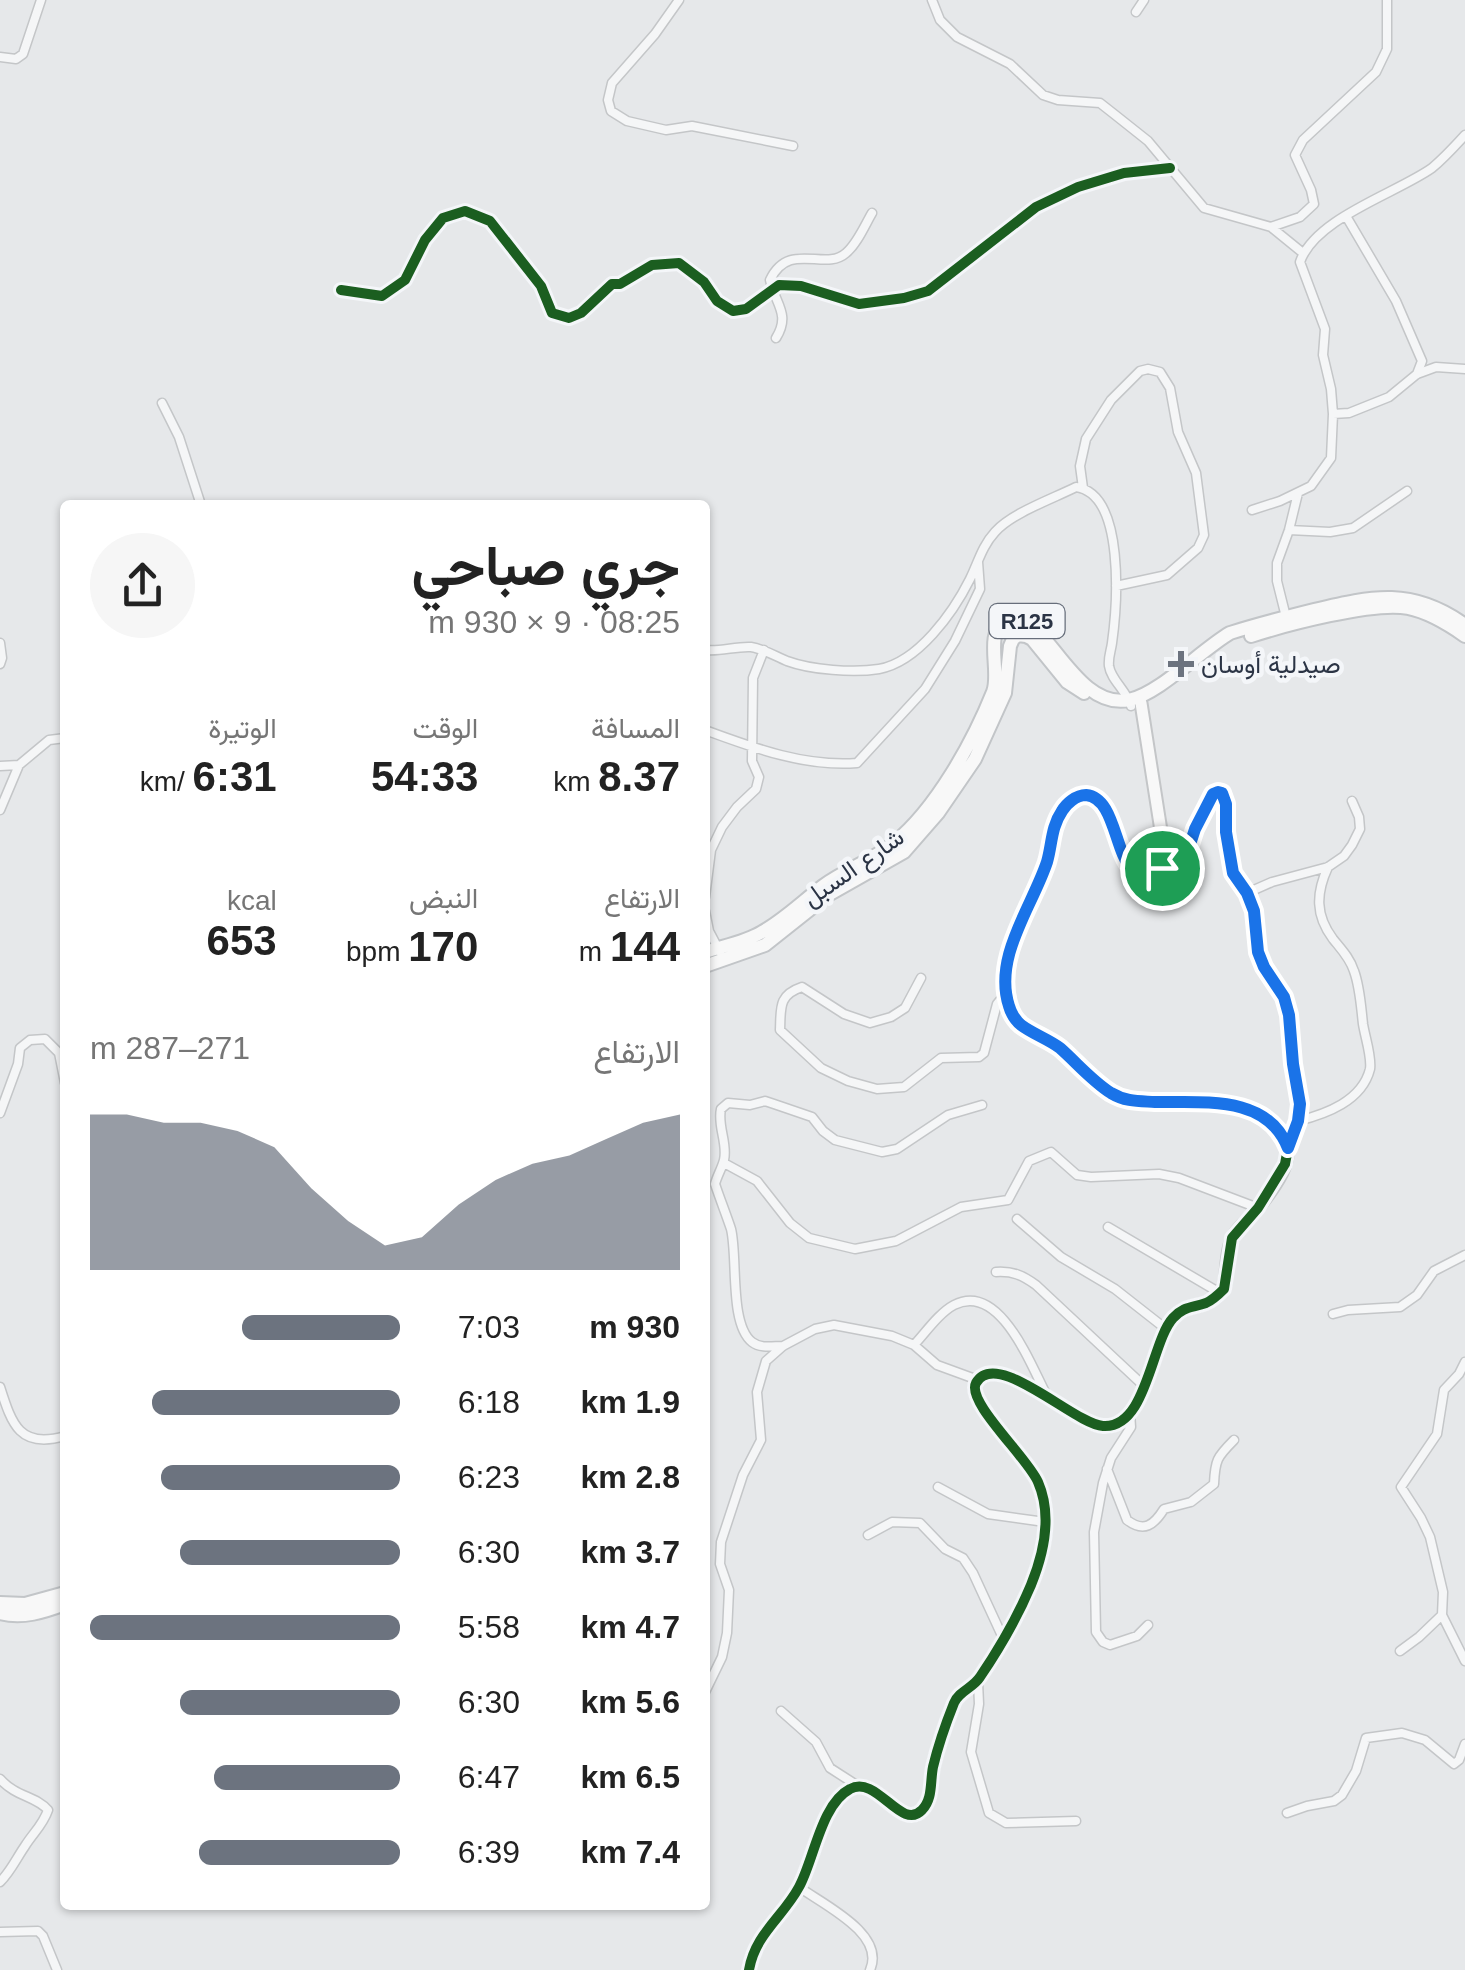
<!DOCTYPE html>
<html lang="ar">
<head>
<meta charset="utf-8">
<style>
  :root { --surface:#fff; --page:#f6f6f6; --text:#222; --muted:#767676; --accent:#6c737f }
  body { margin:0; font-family:Arial,Vazirmatn,sans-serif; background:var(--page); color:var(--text); direction:rtl; height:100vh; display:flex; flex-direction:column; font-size:38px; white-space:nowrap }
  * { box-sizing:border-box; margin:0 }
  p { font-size:32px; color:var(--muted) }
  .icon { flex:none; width:55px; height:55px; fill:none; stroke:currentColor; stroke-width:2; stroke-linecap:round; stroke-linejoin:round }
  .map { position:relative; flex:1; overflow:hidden; direction:ltr }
  .sheet { position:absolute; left:60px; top:500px; width:650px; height:1410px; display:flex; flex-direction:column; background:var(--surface); border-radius:10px; box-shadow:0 2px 8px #0004; direction:rtl }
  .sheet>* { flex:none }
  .pin { position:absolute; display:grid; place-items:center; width:85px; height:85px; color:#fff; margin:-42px; border:5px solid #fff; border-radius:50%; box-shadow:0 2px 10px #0007 }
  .round { display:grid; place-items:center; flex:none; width:105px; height:105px; border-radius:52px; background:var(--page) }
  .head { display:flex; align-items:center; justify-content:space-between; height:170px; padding:0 30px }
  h1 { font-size:55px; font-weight:700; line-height:75px }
  .metrics { display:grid; grid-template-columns:repeat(3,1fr); gap:15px; height:170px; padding:10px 30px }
  .metrics div { display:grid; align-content:center }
  .metrics b { font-size:42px; font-weight:700 }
  .metrics small { font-size:28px; font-weight:400 }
  .metrics p { font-size:28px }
  .chart { height:280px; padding:20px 30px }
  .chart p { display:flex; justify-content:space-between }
  .chart svg { width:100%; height:180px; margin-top:10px; fill:var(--accent); opacity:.7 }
  ul { padding:0 30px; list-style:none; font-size:32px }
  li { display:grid; grid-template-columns:160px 120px 1fr; align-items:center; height:75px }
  li i { height:25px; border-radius:12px; background:var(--accent) }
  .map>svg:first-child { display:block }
</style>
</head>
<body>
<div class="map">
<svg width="1465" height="1970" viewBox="0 0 1465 1970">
  <rect width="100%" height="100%" fill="#e6e8ea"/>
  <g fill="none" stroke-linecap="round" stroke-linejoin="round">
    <defs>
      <path id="street" d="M679 0 655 34 612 83 608 100 611 111 627 121 666 130 692 126 793 146
        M932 0 940 20 957 37 1010 64 1043 95 1058 100 1100 103 1114 114 1148 141 1204 208 1271 227 1300 217 1314 204 1311 190 1295 155 1303 140 1376 72 1387 49V0
        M1136 12 1144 0
        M0 57 16 59 23 54 41 0
        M1346 216 1396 301 1422 361 1417 374
        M1271 227 1303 253
        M341 290 382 296 405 280 425 240 443 218 465 211 490 221 541 286 552 313 569 318 581 313 612 284H620L652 265 679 263 704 282 717 301 733 311 746 309 779 285 801 286 859 304 904 298 928 291 1036 207 1078 187 1124 173 1170 168
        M776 338C791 314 775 304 770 280 789 240 825 272 846 253 857 244 865 225 872 213
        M162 403 179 437 201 505
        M1333 414 1349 413 1389 397 1417 374 1436 367 1465 369
        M1083 488 1080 466 1086 439 1111 400 1140 371 1148 369 1160 372 1170 388 1178 432 1196 473 1204 535 1198 548 1167 575 1116 586
        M1252 510 1280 501 1311 486 1331 458 1333 414 1331 389 1323 355 1325 329 1300 262C1315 218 1397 193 1432 168 1444 158 1455 146 1465 135
        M1289 530 1330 532 1353 528 1407 491
        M1286 617 1277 581V563L1289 530 1298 493
        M0 643 2 658 0 664
        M705 650C720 652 736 646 751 647 764 649 775 656 787 661 811 670 854 673 879 669 918 662 953 613 970 579 978 563 982 546 995 532 1012 513 1052 499 1076 487 1126 494 1117 607 1112 643 1111 651 1108 657 1109 666 1111 680 1127 691 1131 706
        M705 730C754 748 804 767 857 763L925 689 955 641 980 589 978 562
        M0 766 19 765 49 740 65 738
        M0 810 19 765
        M1161 868 1175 873 1182 869 1195 829 1213 794 1217 792 1221 793 1226 804 1225 832 1233 873 1247 893 1254 911 1258 951 1264 967 1284 997 1289 1015 1293 1064 1300 1104 1298 1121 1289 1146
        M1247 893 1272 882 1328 867 1344 856 1352 845 1360 829 1359 817 1352 801
        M705 897 711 850 722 827 737 807 756 789 759 777 752 761 753 678 764 650
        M705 911 709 931 720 952
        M921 978 905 1008 891 1017 870 1023 844 1014 802 987C778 995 781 1008 780 1030L821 1068 848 1081 877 1089 904 1087 941 1058 979 1057 984 1053 997 1004 1006 993
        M0 1113 18 1064 20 1048 30 1040 45 1039 59 1053 65 1083
        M1298 1121C1326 1114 1362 1101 1370 1069 1372 1057 1365 1037 1363 1024 1361 1007 1360 987 1354 971 1350 958 1341 949 1333 939 1315 915 1316 893 1328 867
        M724 1163 757 1181 790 1223 809 1238 855 1249 896 1241 961 1207 1008 1200 1029 1161 1051 1152 1077 1175 1091 1177 1159 1174 1179 1178 1258 1208
        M1017 1219 1061 1257 1115 1289 1166 1329
        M1108 1227 1220 1293
        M996 1272C1013 1271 1022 1275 1036 1285L1145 1387
        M1333 1314 1348 1310 1400 1307 1417 1295 1434 1271 1465 1255
        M914 1345C926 1332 939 1313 954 1305 1000 1281 1031 1366 1047 1396
        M783 1346C773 1346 761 1349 752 1342 729 1324 738 1257 731 1229 726 1214 720 1199 715 1184 717 1176 722 1168 724 1160 728 1143 717 1126 721 1109L728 1103 750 1105 765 1101 774 1104 812 1117 823 1131 835 1140 882 1152 897 1149 948 1115 982 1105
        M1465 1362 1459 1374 1444 1390 1437 1434 1401 1487 1421 1518 1430 1537 1443 1592 1442 1615 1465 1661
        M0 1387C12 1425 20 1449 65 1436
        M1130 1413 1131 1427 1111 1458 1103 1483 1094 1532 1096 1632 1103 1642 1110 1645 1137 1636 1148 1625
        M1107 1469 1127 1520C1144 1533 1154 1525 1164 1509L1191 1502 1214 1484C1215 1460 1217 1457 1234 1440
        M938 1487 988 1514 1045 1522
        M868 1535 892 1522 920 1523 945 1549 963 1558 973 1573 1003 1638
        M1400 1651 1419 1637 1442 1615
        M978 1682 979 1704 971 1752 989 1813 1006 1823 1076 1821
        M705 1692 722 1657 727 1633 729 1590 720 1564 721 1542 743 1475 761 1440 757 1392 766 1361 783 1346 815 1329 834 1325 892 1336 914 1345 937 1365 978 1380
        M781 1711 816 1742 830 1768 858 1786
        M0 1779C16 1797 36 1796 48 1810 43 1825 33 1833 25 1846 16 1859 11 1871 0 1882
        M1287 1813 1307 1806 1334 1801 1342 1795 1356 1771 1366 1738 1402 1733 1425 1740 1454 1764 1459 1760 1465 1744
        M799 1887C824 1905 886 1934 870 1970
        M0 1932 38 1931 43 1936 57 1970"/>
      <path id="secondary" d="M749 1970C755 1934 783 1917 799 1887 814 1860 821 1804 850 1789 877 1774 901 1832 922 1810 933 1799 930 1782 933 1767 938 1746 946 1723 954 1703 959 1691 973 1688 980 1677 999 1649 1018 1616 1031 1585 1044 1553 1052 1514 1038 1482 1028 1458 966 1402 976 1383 996 1347 1074 1424 1103 1426 1147 1429 1151 1342 1173 1318 1184 1306 1192 1308 1206 1303 1213 1300 1219 1294 1224 1289 1227 1274 1226 1251 1233 1237 1239 1226 1251 1218 1258 1208 1273 1189 1298 1158 1283 1134 1254 1088 1177 1108 1132 1102 1099 1097 1080 1061 1054 1044 1042 1036 1024 1031 1016 1019 1002 1002 1005 974 1009 953 1012 941 1019 929 1024 918 1032 900 1040 881 1047 862 1052 845 1051 827 1061 811 1066 804 1076 795 1085 795 1114 797 1114 851 1132 868 1138 874 1146 875 1153 877L1161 868 1162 837 1141 703"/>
      <path id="primary" d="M1251 636C1285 625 1375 601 1408 608 1428 612 1448 624 1465 636
        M705 952C723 946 746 942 762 932 784 920 803 901 823 886 845 870 873 860 894 843 936 809 973 742 993 692 1001 672 984 634 1005 620 1040 597 1071 712 1129 700 1159 694 1201 650 1230 633 1258 624 1286 617 1314 610 1373 596 1412 587 1465 625
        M705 966 765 945 828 895 904 852 938 813 975 759 1005 693 1010 646 1013 639 1018 635 1026 636 1032 639 1067 682 1084 693
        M0 1603 25 1604 65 1593
        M0 1613C22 1619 44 1612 65 1604"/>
    </defs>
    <use href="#street" stroke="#c4c6c8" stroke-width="11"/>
    <use href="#secondary" stroke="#c4c6c8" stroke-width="15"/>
    <use href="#primary" stroke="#c2c5c8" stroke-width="16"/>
    <use href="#street" stroke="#f5f6f7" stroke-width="8"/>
    <use href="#secondary" stroke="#f8f8f8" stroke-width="11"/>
    <use href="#primary" stroke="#f8f8f8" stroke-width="12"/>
    <defs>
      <path id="cycleway" d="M341 290 382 296 405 280 425 240 443 218 465 211 490 221 541 286 552 313 569 318 581 313 612 284H620L652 265 679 263 704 282 717 301 733 311 746 309 779 285 801 286 859 304 904 298 928 291 1036 207 1078 187 1124 173 1170 168
        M749 1970C755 1934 783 1917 799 1887 814 1860 821 1804 850 1789 877 1774 901 1832 922 1810 933 1799 930 1782 933 1767 938 1746 946 1723 954 1703 959 1691 973 1688 980 1677 999 1649 1018 1616 1031 1585 1044 1553 1052 1514 1038 1482 1028 1458 966 1402 976 1383 996 1347 1074 1424 1103 1426 1147 1429 1151 1342 1173 1318 1184 1306 1192 1308 1206 1303 1213 1300 1219 1294 1224 1289L1232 1238 1258 1208 1285 1164 1288 1148 1298 1121 1300 1104 1293 1064 1289 1015 1284 997 1264 967 1258 951 1254 911 1247 893 1233 873 1225 832 1226 804 1221 793 1217 792 1213 794 1195 829 1182 869 1175 873 1161 868"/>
    </defs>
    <use href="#cycleway" stroke="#f4f6f9" stroke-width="16"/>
    <use href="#cycleway" stroke="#1b5e20" stroke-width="10"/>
  </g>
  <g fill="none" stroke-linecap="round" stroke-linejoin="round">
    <defs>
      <path id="route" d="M1218 792 1222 793 1226 804V832L1233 873 1247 893 1254 911 1258 952 1264 967 1284 997 1289 1015 1293 1064 1300 1104 1298 1121 1288 1148C1267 1094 1203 1103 1155 1102 1139 1101 1126 1102 1111 1093 1092 1081 1077 1063 1060 1048 1048 1039 1033 1034 1021 1025 1015 1020 1011 1013 1009 1006 993 957 1032 907 1047 862 1052 845 1051 827 1062 811 1066 804 1076 795 1086 795 1115 798 1114 851 1132 869 1138 874 1146 875 1153 877L1162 868 1175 873 1182 869 1195 829 1213 794Z"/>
    </defs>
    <use href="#route" stroke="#fff" stroke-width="20"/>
    <use href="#route" stroke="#1a73e8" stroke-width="12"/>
  </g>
  <path fill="#6c737f" stroke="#f4f6f9" stroke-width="4" d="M1176 649h10v10h10v10h-10v10h-10v-10h-10v-10h10z"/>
  <g text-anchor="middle" stroke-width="9" stroke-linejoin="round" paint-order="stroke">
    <rect fill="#f4f6f9" stroke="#676e7b" stroke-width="2.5" x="989.5" y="604" width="75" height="34" rx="8"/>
    <g font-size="22" font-weight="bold" fill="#2b3445">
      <text x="1027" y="629">R125</text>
    </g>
    <g font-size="25" fill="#2b3445" stroke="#f4f6f9" text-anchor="start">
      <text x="1201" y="673">صيدلية أوسان</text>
    </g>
    <g font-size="25" fill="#2b3445" stroke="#f4f6f9">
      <text transform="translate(853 867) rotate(-35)" y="9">شارع السبل</text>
    </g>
  </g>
</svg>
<div class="pin" style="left:1162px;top:868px;background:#1e9e55"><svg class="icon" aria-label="arrive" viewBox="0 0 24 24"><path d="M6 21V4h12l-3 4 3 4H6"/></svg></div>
<section class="sheet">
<div class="head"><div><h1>جري صباحي</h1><p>08:25 · 9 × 930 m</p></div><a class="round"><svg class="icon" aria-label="share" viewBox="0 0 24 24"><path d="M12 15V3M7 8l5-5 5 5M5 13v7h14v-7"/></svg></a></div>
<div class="metrics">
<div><p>المسافة</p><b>8.37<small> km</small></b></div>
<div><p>الوقت</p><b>54:33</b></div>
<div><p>الوتيرة</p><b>6:31<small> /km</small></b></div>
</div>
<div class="metrics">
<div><p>الارتفاع</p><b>144<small> m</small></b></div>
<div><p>النبض</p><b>170<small> bpm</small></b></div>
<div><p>kcal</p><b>653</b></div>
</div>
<div class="chart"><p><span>الارتفاع</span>271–287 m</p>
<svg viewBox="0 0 160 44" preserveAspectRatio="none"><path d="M0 44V6L10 6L20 8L30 8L40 10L50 14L60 24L70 32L80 38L90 36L100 28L110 22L120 18L130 16L140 12L150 8L160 6V44z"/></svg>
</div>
<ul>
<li><b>930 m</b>7:03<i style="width:51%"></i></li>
<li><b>1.9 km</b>6:18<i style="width:80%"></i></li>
<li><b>2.8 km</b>6:23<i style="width:77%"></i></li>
<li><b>3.7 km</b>6:30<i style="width:71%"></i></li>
<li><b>4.7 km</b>5:58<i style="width:100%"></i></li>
<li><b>5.6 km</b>6:30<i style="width:71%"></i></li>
<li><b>6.5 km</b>6:47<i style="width:60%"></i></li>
<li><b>7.4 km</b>6:39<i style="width:65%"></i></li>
</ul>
</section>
</div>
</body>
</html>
